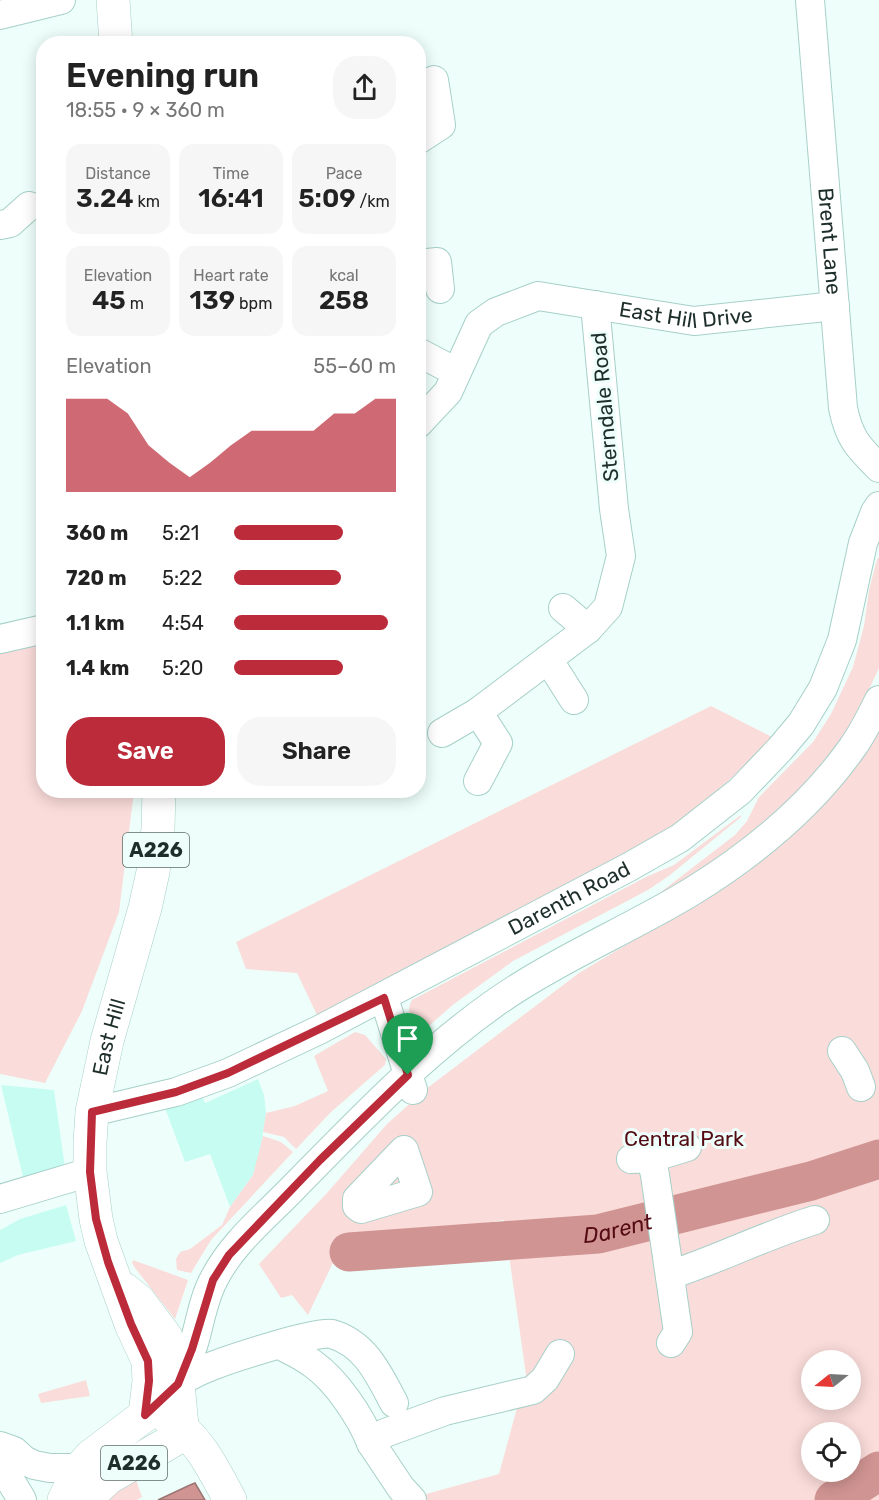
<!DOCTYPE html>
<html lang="en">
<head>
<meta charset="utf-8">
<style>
  :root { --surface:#fff; --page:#f6f6f6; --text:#222; --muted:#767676; --accent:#bb2b3a }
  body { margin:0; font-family:Rubik,sans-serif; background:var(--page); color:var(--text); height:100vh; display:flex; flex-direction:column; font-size:22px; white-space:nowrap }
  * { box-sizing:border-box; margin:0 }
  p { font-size:20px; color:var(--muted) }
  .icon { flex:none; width:33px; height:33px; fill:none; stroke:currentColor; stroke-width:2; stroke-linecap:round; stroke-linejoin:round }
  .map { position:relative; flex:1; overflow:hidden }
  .panel { position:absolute; left:36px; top:36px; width:390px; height:762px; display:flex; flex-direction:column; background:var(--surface); border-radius:24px; box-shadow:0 3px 15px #0003 }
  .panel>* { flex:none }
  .needle { width:39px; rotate:252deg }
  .fabs { position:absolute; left:801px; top:1350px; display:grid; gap:12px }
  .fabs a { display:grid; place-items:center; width:60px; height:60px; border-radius:50%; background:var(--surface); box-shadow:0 3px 15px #0003; font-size:30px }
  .pin { position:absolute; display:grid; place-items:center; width:51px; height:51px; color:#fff; margin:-62px -26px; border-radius:50% 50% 50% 0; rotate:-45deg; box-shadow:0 0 6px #0007 }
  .pin .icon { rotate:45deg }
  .round { display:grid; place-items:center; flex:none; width:63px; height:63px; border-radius:24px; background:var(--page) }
  .headline { display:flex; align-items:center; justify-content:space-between; height:102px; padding:0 30px }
  h1 { font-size:33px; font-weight:600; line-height:45px }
  .metrics { display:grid; grid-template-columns:repeat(3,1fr); gap:9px; height:102px; padding:6px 30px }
  .metrics div { display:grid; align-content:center; border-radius:15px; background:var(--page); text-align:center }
  .metrics b { font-size:26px; font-weight:600 }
  .metrics small { font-size:16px; font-weight:400 }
  .metrics p { font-size:16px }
  .chart { height:168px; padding:12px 30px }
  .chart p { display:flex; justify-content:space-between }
  .chart svg { width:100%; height:108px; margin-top:6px; fill:var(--accent); opacity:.7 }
  .primary-button { display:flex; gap:12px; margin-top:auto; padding:12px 30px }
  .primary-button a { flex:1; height:69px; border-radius:24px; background:var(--accent); color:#fff; font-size:24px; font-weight:600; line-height:69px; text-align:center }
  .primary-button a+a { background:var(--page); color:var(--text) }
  ul { padding:0 30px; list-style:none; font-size:20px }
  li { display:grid; grid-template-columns:96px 72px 1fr; align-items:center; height:45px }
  li i { height:15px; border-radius:8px; background:var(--accent) }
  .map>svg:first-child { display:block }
</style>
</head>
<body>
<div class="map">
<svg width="879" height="1500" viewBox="0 0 879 1500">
  <rect width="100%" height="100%" fill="#eefffb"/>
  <path fill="#c7fcf3" d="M258 1079 264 1095 266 1113 261 1146 253 1175 230 1207 210 1154 185 1162 165 1108 202 1097 205 1103Z
    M1 1085 54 1090 65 1168 24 1181Z
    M66 1205 76 1241 18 1255 0 1263V1230L20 1219Z"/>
  <path fill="#fadcda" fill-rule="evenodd" d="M879 558V668L858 713 838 746 814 775 771 819 702 872 653 898 735 835 747 821 759 797 813 742 831 714 853 667 864 626 869 590 877 559Z
    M43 638 44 790 134 791 119 912 82 1011 45 1083 0 1074V646Z
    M711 706 776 739 679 824 318 1017 297 973 246 969 236 942Z
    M879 732V1500H415V1497L499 1474 526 1375 504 1220 341 1246 308 1315 292 1295 281 1298 259 1264 327 1193 387 1124 426 1089 579 973 734 880 772 853 804 823 850 775ZM812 1360H850V1400H812ZM812 1432H850V1472H812Z
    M741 815V817L670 875 648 890 513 961 454 1004 416 1037C412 1025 405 1012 412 1000L646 877 674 865Z
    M355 1032 365 1035 386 1059 385 1065 331 1112 296 1149 284 1137 263 1132 266 1113 295 1106 328 1091 314 1056Z
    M263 1136 281 1142 293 1152 211 1240 191 1273 177 1270 176 1259 180 1252 190 1249 222 1225 230 1207 253 1175Z
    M133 1260 188 1280 175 1319 135 1268 132 1263Z
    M86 1380 90 1396 41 1403 38 1394Z
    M136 1480 142 1497 137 1500H104Z"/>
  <path fill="#d09492" stroke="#9a7573" stroke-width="1.5" d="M195 1483 205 1500H158L190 1485Z"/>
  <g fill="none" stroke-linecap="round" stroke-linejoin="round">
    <g stroke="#d09492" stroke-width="39">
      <path id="s1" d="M349 1252 598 1234 811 1181 879 1159"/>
      <path d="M834 1500 879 1471"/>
    </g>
    <defs>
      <g id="minor">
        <path id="s2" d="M810 0 843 408C849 438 858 447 879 468"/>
        <path d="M0 15 61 0"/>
        <path d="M418 140 441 125 434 80"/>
        <path d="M0 225 10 223 29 206"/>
        <path d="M418 264 437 262 440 289"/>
        <path d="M418 352 456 372"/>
        <path id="s3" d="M418 424 448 392 479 324 496 312 538 296 694 321 835 306"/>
        <path d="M563 608 588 629"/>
        <path d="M0 639 44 629"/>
        <path d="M548 659 574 700"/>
        <path d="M442 733 478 712"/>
        <path d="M478 781 498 743 478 712 588 629 608 607 621 556 614 509 595 305"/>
        <path d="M384 998 413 1090"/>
        <path d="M842 1051 855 1071 861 1087"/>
        <path id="s4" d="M92 1112 176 1092 228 1073 319 1030 629 867 680 838 740 791 780 749 801 724 823 688 842 640 863 543 875 512 879 506"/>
        <path d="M404 1150 418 1192 361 1209 357 1206V1199Z"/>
        <path d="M651 1158 687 1147"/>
        <path d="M631 1159 651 1158 655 1175 678 1332 671 1343"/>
        <path d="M0 1199 90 1172"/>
        <path d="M670 1275C719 1259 766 1235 815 1220"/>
        <path d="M280 1345C291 1351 303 1356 313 1364 336 1380 361 1417 371 1443"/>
        <path d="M178 1384C183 1371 189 1359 193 1346 200 1324 203 1299 214 1279 232 1243 266 1216 293 1188 361 1119 436 1039 519 987 574 952 635 926 691 892 751 855 811 806 852 748 863 733 871 716 879 700"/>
        <path d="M172 1389C182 1379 199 1371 212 1366 230 1359 318 1330 332 1334 366 1344 379 1375 394 1403"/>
        <path d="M0 1446 14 1451 24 1460 34 1465 50 1468H80"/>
        <path d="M0 1463 22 1500"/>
        <path d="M412 1500 401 1488 371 1443 385 1433 445 1411 533 1390 545 1379 560 1354"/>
      </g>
      <g id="major">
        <path d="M113 0 116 44"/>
        <path id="s5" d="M145 1415 149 1381 148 1361 131 1324 101 1241 96 1219 90 1172V1142L92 1112 107 1041 145 908 153 872 158 829 159 790"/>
        <path d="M168 1418C198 1436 214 1470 230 1500"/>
        <path d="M64 1500 80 1468 91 1456 145 1415"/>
        <path d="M85 1500 108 1478 177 1438 182 1426 178 1384 166 1337 139 1301 124 1289"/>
      </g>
    </defs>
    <use href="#minor" stroke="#a6d0c8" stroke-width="30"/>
    <use href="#major" stroke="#a6d0c8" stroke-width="34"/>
    <use href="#minor" stroke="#fff" stroke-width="28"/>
    <use href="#major" stroke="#fff" stroke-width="33"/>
  </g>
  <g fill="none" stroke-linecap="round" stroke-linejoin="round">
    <defs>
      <path id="route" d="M384 998 408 1075 320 1160 229 1255 213 1280 192 1349 178 1384 145 1415 149 1381 148 1361 131 1324 108 1262 96 1219 90 1172 92 1112 176 1092 228 1073Z"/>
    </defs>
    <use href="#route" stroke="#fff" stroke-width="12"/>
    <use href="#route" stroke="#bb2b3a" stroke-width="8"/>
  </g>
  <g text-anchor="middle" stroke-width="6" stroke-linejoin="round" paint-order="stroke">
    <g fill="#eefffb" stroke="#5c6d69" stroke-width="1.5">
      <rect x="123" y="833" width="66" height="34" rx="4.5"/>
      <rect x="101" y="1446" width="66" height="34" rx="4.5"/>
    </g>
    <g font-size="20" font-weight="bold" fill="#1d2e2b">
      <text x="156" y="857">A226</text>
      <text x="134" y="1470">A226</text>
    </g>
    <g font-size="21" fill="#1d2e2b" stroke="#eefffb">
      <text dy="7" stroke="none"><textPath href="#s2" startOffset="242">Brent Lane</textPath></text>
      <text dy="7" stroke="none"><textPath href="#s3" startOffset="334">East Hill Drive</textPath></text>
      <text transform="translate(605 407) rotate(-95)" y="7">Sterndale Road</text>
      <text dy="7" stroke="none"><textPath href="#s4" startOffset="525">Darenth Road</textPath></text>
      <text dy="7" stroke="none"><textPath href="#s5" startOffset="390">East Hill</textPath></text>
    </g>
    <g font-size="21" fill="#540b14" stroke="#eefffb">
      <text x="684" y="1146">Central Park</text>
    </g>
    <g font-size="22" font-style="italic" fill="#540b14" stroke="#eefffb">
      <text dy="8" stroke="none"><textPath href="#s1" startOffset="270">Darent</textPath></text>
    </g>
  </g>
</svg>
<div class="fabs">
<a><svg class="needle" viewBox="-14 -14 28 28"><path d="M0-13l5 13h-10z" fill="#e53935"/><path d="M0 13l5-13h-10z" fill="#767676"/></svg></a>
<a><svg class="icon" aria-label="locate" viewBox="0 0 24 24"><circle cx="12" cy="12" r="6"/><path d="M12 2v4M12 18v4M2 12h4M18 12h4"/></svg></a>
</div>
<div class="pin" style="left:408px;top:1075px;background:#1e9e55"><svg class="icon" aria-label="arrive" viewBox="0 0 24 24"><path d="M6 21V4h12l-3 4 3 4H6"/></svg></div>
<section class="panel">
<div class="headline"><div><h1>Evening run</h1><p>18:55 · 9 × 360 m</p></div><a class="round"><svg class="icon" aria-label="share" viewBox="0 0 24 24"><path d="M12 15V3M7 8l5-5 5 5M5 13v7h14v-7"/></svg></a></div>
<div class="metrics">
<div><p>Distance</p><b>3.24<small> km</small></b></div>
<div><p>Time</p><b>16:41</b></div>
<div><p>Pace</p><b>5:09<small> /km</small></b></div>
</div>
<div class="metrics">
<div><p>Elevation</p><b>45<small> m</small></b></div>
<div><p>Heart rate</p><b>139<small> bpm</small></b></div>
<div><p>kcal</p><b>258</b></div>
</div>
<div class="chart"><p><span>Elevation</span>55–60 m</p>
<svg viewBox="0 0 160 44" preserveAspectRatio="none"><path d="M0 44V6L10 6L20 6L30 12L40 25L50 32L60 38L70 32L80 25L90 19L100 19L110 19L120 19L130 12L140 12L150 6L160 6V44z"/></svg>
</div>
<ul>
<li><b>360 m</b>5:21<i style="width:67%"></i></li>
<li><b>720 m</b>5:22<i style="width:66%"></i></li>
<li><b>1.1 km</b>4:54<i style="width:95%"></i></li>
<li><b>1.4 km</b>5:20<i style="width:67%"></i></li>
</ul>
<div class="primary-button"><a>Save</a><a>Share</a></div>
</section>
</div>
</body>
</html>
